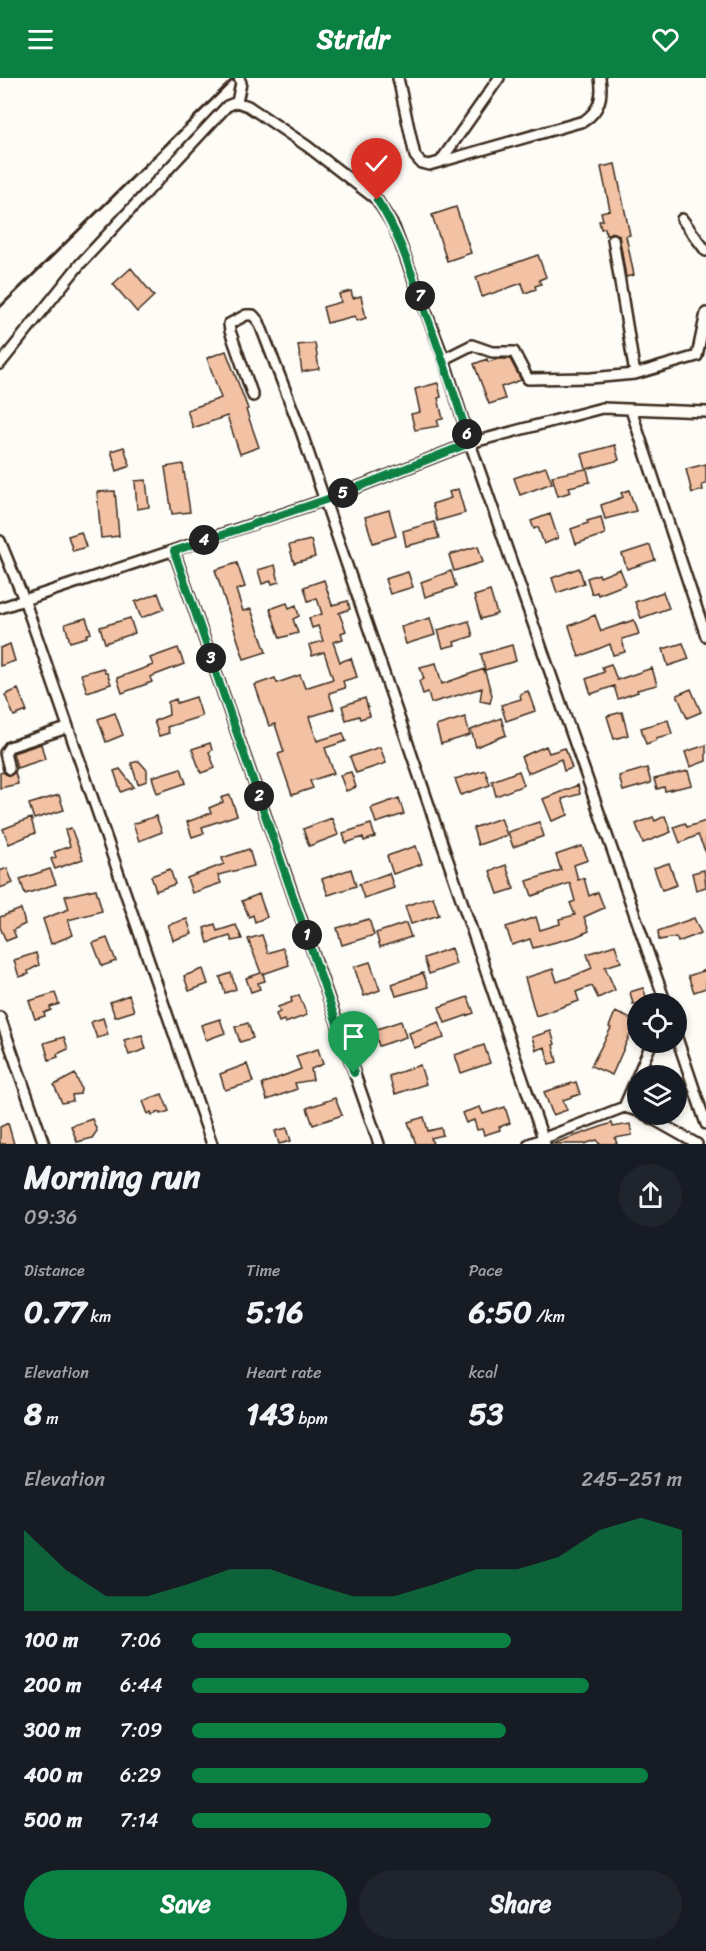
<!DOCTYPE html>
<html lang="en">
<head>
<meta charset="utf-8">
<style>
  :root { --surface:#171b24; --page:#20242c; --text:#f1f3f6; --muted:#9ea1a6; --accent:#0b8043 }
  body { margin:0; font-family:Sriracha,sans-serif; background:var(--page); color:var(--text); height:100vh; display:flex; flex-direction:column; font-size:22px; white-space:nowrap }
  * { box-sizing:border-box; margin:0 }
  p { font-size:20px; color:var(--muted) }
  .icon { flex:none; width:33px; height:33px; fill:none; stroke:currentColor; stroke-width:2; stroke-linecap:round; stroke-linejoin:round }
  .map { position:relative; height:1066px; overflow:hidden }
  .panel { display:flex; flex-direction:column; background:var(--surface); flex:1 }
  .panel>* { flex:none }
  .buttons { position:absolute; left:627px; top:915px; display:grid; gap:12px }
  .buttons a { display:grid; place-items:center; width:60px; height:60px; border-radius:50%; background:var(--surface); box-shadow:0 3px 9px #0003; font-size:30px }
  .pin { position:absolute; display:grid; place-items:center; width:51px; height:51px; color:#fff; margin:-62px -26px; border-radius:50% 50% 50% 0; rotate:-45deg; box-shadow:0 0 6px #0007 }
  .pin .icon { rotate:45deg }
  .km { position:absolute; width:30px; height:30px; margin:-15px; border-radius:50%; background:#222; color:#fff; font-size:16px; line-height:30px; text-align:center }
  .round { display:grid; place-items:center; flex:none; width:63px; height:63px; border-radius:32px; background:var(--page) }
  .headline { display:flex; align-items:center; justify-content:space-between; height:102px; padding:0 24px }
  h1 { font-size:33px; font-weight:700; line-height:45px }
  .figures { display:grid; grid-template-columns:repeat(3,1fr); gap:9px; height:102px; padding:6px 24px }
  .figures div { display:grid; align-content:center }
  .figures b { font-size:30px; font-weight:700 }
  .figures small { font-size:16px; font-weight:400 }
  .figures p { font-size:16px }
  .chart { height:168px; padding:12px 24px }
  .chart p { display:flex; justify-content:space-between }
  .chart svg { width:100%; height:108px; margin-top:6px; fill:var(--accent); opacity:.7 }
  .action { display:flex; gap:12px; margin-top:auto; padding:12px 24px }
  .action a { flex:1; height:69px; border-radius:36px; background:var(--accent); color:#fff; font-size:24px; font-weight:700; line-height:69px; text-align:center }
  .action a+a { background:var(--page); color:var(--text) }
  ul { padding:0 24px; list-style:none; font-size:20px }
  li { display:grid; grid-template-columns:96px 72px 1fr; align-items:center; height:45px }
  li i { height:15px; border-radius:8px; background:var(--accent) }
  header { display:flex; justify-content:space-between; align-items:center; height:78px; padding:0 24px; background:var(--accent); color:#fff; font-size:27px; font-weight:700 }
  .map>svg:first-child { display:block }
</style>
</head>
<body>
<header><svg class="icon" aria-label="menu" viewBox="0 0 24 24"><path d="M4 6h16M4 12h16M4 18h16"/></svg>Stridr<svg class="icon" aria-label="heart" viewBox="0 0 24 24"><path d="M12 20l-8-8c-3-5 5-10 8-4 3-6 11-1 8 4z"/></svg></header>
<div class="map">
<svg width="706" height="1066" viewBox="0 0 706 1066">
  <rect width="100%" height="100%" fill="#fdfcf7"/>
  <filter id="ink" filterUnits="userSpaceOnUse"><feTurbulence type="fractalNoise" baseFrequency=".0167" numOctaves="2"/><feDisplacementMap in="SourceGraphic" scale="12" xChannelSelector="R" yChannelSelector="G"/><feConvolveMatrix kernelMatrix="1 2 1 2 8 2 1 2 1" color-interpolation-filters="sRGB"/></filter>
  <g filter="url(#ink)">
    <path fill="#f3c2a4" stroke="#3b2a1e" stroke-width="1.5" d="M615 86 630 157 626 158 634 197 626 199 619 157 612 154 606 157 605 150 601 151 599 143 603 142 601 134 610 132 601 89Z
      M456 129 471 175 447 183 432 137Z
      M538 177 546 199 539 202 541 206 535 208 536 211 525 215 522 205 482 219 476 199Z
      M131 190 154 218 137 234 113 206Z
      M351 213 353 220 361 218 366 240 357 243 355 238 327 245 323 229 341 224 339 216Z
      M315 265 319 291 302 294 298 267Z
      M226 273 248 331 246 332 259 369 240 376 227 338 193 350 187 332 221 320 207 280Z
      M487 281 488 284 498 281H510L521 302 501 309 505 321 489 326 474 286Z
      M438 305 441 319 438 320 443 341 437 342 439 348 415 352 411 336 420 334 415 311Z
      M615 367 619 382 587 391 590 404 569 409 571 414 558 418 552 398 586 391 582 376Z
      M124 369 130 388 117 393 111 373Z
      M183 386 190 434 172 436 165 389Z
      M706 386V406L702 407 703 412 692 415 686 391Z
      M546 389 552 405 520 417 514 400Z
      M146 402 149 429 137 431 135 403Z
      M458 411 465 435 437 443 432 426 451 420 449 414Z
      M629 412 636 433 605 441 601 427 623 419 621 415Z
      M115 413 119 458 101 460 97 414Z
      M389 432 396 458 373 465 365 439Z
      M550 436 558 460 544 466 538 449 534 451 531 443Z
      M601 439 605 456 576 466 571 451 588 445 587 443Z
      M434 444 439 460 406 468 403 453Z
      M81 454 86 469 73 473 68 458Z
      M311 462 315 479 294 485 289 467Z
      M650 467 655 482 627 491 622 476Z
      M478 468 483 484 454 493 449 477Z
      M237 485 245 509 236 512 243 533 251 531 266 574 244 581 215 492Z
      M275 487 279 504 272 506 271 503 262 506 258 492Z
      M579 490 584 505 557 515 552 500Z
      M620 491 626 506 598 517 597 514 592 516 587 500 599 496 600 499Z
      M451 493 456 509 425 519 421 504Z
      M408 494 413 509 390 516 385 501Z
      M324 502 332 527 348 523 350 531 339 535 346 553 341 555 343 561 333 564 340 584 351 580 357 599 343 603 345 610 329 615 334 631 309 639 317 663 343 655 346 663 325 670 334 695 310 703 313 710 292 717 278 676 284 674 275 646 269 648 255 607 275 600 277 605 300 597 305 610 333 601 324 574 312 578 309 567 323 563 318 548 312 550 309 540 322 536 317 520 308 523 304 509Z
      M490 513 497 536 481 541 474 518Z
      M663 514 669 530 641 540 635 524Z
      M158 515 164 531 141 540 135 524Z
      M287 525 289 530 296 527 299 538 293 541 298 555 280 560 270 531Z
      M595 537 601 553 634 542 639 556 622 561 625 574 613 577 610 566 579 579 569 548Z
      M86 540 91 555 86 557 87 559 70 564 65 546Z
      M130 540 135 555 105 565 100 549Z
      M430 540 435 557 406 566 401 549Z
      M469 543 473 558 454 564 455 567 443 570 438 552Z
      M683 565 689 581 668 588 663 571Z
      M10 566 15 583 0 588V570Z
      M512 567 516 583 485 592 481 576Z
      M178 570 184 586 150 599 152 604 122 615 117 600 153 587 150 580Z
      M436 585 442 606 484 591 492 617 490 625 480 623 482 610 431 625 428 614 423 616 419 603 424 601 420 589Z
      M611 586 617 602 652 590 657 607 637 612 638 614 618 621 614 608 591 616 586 601 604 594 602 589Z
      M103 590 105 595H107L111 606 87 614 81 596Z
      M18 611 27 633 14 638 5 617Z
      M691 611 701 634 687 640 677 617Z
      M528 613 535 633 506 643 501 627 521 621 520 616Z
      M196 619 202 638 167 649 169 655 159 658 154 643 169 637 168 624 176 621 177 625Z
      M365 620 370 638 360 641 359 638 346 642 342 628Z
      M622 634 628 657 614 661 607 638Z
      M115 635 123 657 106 664 98 641Z
      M465 639 470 657 441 666 436 648Z
      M501 640 506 657 476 669 471 652Z
      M668 642 672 656 656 660 657 662 646 666 641 650Z
      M210 665 212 672 209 674 215 690 201 695 192 671Z
      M41 666 45 681 17 690 13 675Z
      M706 667V683L690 689 685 674Z
      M546 668 549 675 565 670 572 690 564 693 561 681 528 695 521 679Z
      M380 669 386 685 356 695 350 679Z
      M139 683 147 692V703L138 706 131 685Z
      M181 690 186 705 157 715 152 699Z
      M647 690 651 705 623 713 619 698Z
      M120 691 134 709 121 714 114 693Z
      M485 692 490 707 461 717 455 701Z
      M519 693 524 707 496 718 492 703Z
      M688 693 692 707 665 713 664 709 657 711 654 701Z
      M3 694 10 698 15 694 18 706 0 710V695Z
      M351 694 356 709 346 713 340 697Z
      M578 707 580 716 562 721 568 737 552 743 543 721Z
      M59 717 64 732 34 741 29 726Z
      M230 717 237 737 202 749 204 755 192 759 187 744 211 735 209 730 223 724 221 720Z
      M399 720 404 736 376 745 371 730Z
      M156 738 162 754 139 763 133 746Z
      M665 738 671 754 643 765 636 746 653 739 655 743Z
      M31 740 35 755 9 766 3 751Z
      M332 740 338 757 309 768 303 751Z
      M501 740 507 757 478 767 473 750Z
      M706 743V775L698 757 680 765 674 749 685 745 687 749Z
      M539 744 544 758 513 769 508 754Z
      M371 746 375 759 364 763 363 759 346 765 343 755Z
      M71 750 83 781 55 791 51 781 56 779 54 774 70 768 65 752Z
      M416 768 422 786 393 796 387 778Z
      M582 768 588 782 574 787 578 802 584 800 589 818 598 814 604 830 584 839 589 853 575 859 533 870 530 861 512 867 506 849 536 839 540 852 560 846 559 841 575 837 570 825 575 823 570 805 532 818 527 803 561 792 556 777Z
      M249 771 254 788 218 797 221 805 192 815 187 800 224 786 222 780Z
      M669 785 677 807 662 812 654 790Z
      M506 787 514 811 498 816 490 793Z
      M7 790 13 805 0 810V793Z
      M50 791 56 806 25 816 20 801Z
      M170 791 175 806 156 813 151 798Z
      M351 791 356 808 328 817 322 801Z
      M704 792 706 809 696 812 692 795Z
      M389 795 394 810 364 820 359 806Z
      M96 811 102 833 68 842 73 857 51 866 43 841 69 831 65 818Z
      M259 816 267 839 255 844 253 837 249 839 242 823Z
      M433 819 439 837 411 846 405 828Z
      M21 831 25 846 13 852 16 859 6 863 0 849V839Z
      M694 840 701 855 678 864 676 859 659 862 658 853Z
      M187 841 192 856 173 862 168 847Z
      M369 841 374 857 342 867 337 850Z
      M406 845 411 859 380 869 376 855Z
      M215 846 217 853 236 847 242 861 232 863 230 858 208 865 204 850Z
      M262 857 268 875 283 870 289 887 263 896 265 903 258 905 260 911 251 914 246 900 261 895 248 861Z
      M107 860 116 883 102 888 93 865Z
      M615 867 621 884 605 889 615 912 598 920 592 908 576 914 579 923 536 938 525 900 553 891 557 904 576 897 592 890 587 876Z
      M451 870 456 886 429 896 424 880Z
      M36 875 39 887 28 893 29 896 19 899 14 882Z
      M370 884 380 912 364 918 354 889Z
      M203 891 208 906 189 913 184 898Z
      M706 892V910L694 914 688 898Z
      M231 895 236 911 225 915 220 899Z
      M423 895 428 909 396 918 392 906Z
      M643 910 647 921 642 923 643 926H633L630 914Z
      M55 915 59 926 50 929 51 932 44 935 45 938 35 941 29 923Z
      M129 917 134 933 115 939 110 924Z
      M299 917 307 937 285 945 284 942 279 944 276 936 280 934 278 929 292 924 291 920Z
      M468 919 474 935 445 945 439 929Z
      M615 934 636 943 612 997 591 988 611 950 609 949Z
      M103 940 108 957 97 960 91 944Z
      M220 941 225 955 206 962 201 947Z
      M401 943 406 959 379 968 374 952Z
      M439 944 444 960 414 970 409 955Z
      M248 945 253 960 240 964 235 949Z
      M551 953 555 966 553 967 557 984 549 986 545 969 536 972 532 959Z
      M142 957 146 971 129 977 124 962Z
      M64 959 68 971 57 976 58 979 49 982 44 965Z
      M484 967 490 985 461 995 455 977Z
      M318 971 323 986 311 991 313 1002 295 1005 297 1011 267 1022 262 1006 301 991 296 978Z
      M247 986 253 1004 225 1012 220 996Z
      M420 987 426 1006 395 1016 389 998Z
      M75 996 81 1010 80 1016 72 1017 73 1023 62 1025 54 1007Z
      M576 1004 580 1016 563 1022 567 1032 553 1037 544 1014Z
      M162 1016 169 1033 161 1036 160 1034 152 1037 151 1034 148 1036 143 1023Z
      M335 1020 342 1037 313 1047 307 1030Z
      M480 1029 483 1036 505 1029 510 1045 499 1049 500 1052 484 1057 482 1051 477 1052 474 1042 466 1045 462 1035Z
      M424 1039 428 1053 441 1050 443 1057 431 1060 433 1066H416L408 1044Z
      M92 1041 97 1053 92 1060 77 1064 71 1048Z
      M8 1045 14 1066H0V1049Z
      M612 1045 613 1049 630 1046 632 1057 615 1060 617 1066H599L597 1062 584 1066H552Z
      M287 1050 291 1063 279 1066 275 1053Z"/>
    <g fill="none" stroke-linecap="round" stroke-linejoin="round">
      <defs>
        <path id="minor" d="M398 0 415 78 421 85 429 87 584 43C600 32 603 19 600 0
          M237 24 241 5 239 0
          M440 84 499 0
          M682 141 706 173
          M613 161 635 296
          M444 281 472 267 492 274H514L528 301 591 300 635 296 697 278 706 235
          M0 286 80 186 227 28 237 24 248 28 307 68 377 122 394 149 412 197 444 281 470 365 666 926
          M253 318 230 253 229 246 246 237H253L259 244 301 353 545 1066
          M631 332 706 558
          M0 463 25 524 212 1066
          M174 473 379 1066
          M0 530 325 422 470 365 602 330 706 334
          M9 691 5 675 9 669 67 650
          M0 939 44 1066
          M676 957 706 1046
          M624 1029 638 1033
          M644 1036 697 1066
          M529 1066 624 1029 652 964"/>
      </defs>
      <use href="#minor" stroke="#3b2a1e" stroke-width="14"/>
      <use href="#minor" stroke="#fdfcf7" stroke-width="9"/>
      <path stroke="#3b2a1e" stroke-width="3" d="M0 229 234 0"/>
    </g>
  </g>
  <g fill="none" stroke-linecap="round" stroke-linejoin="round" filter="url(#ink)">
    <defs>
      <path id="route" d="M354 995 174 473 325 422 470 365C454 314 437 264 418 214 407 182 396 150 377 122"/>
    </defs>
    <use href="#route" stroke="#fff" stroke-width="12"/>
    <use href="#route" stroke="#0b8043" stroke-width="8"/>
  </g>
</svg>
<div class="buttons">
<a><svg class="icon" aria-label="locate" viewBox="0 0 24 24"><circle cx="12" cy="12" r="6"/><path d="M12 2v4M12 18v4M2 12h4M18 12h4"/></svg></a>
<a><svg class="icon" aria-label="layers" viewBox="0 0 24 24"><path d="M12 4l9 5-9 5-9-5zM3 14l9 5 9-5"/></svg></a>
</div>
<div class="pin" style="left:354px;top:995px;background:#1e9e55"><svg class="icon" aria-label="arrive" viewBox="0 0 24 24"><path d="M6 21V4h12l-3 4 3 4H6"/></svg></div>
<div class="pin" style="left:377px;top:122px;background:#d93025"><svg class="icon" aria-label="check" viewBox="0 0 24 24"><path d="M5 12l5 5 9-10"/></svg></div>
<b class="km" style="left:307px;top:857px">1</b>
<b class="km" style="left:259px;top:718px">2</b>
<b class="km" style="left:211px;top:580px">3</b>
<b class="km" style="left:204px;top:462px">4</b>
<b class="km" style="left:343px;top:415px">5</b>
<b class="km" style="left:467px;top:356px">6</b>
<b class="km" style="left:420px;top:218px">7</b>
</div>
<section class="panel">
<div class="headline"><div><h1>Morning run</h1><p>09:36</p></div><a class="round"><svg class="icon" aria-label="share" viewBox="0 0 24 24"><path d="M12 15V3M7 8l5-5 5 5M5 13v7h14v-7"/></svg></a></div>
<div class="figures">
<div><p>Distance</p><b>0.77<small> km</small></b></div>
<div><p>Time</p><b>5:16</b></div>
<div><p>Pace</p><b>6:50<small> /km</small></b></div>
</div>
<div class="figures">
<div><p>Elevation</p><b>8<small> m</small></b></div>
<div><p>Heart rate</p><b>143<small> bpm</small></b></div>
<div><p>kcal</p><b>53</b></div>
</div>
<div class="chart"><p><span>Elevation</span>245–251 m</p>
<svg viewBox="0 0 160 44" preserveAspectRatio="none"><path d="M0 44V11L10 27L20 38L30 38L40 33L50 27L60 27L70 33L80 38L90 38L100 33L110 27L120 27L130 22L140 11L150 6L160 11V44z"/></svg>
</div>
<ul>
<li><b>100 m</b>7:06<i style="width:65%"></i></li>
<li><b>200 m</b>6:44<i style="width:81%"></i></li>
<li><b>300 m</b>7:09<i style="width:64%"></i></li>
<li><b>400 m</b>6:29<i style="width:93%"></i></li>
<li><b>500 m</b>7:14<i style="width:61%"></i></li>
</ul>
<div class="action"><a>Save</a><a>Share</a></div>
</section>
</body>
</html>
